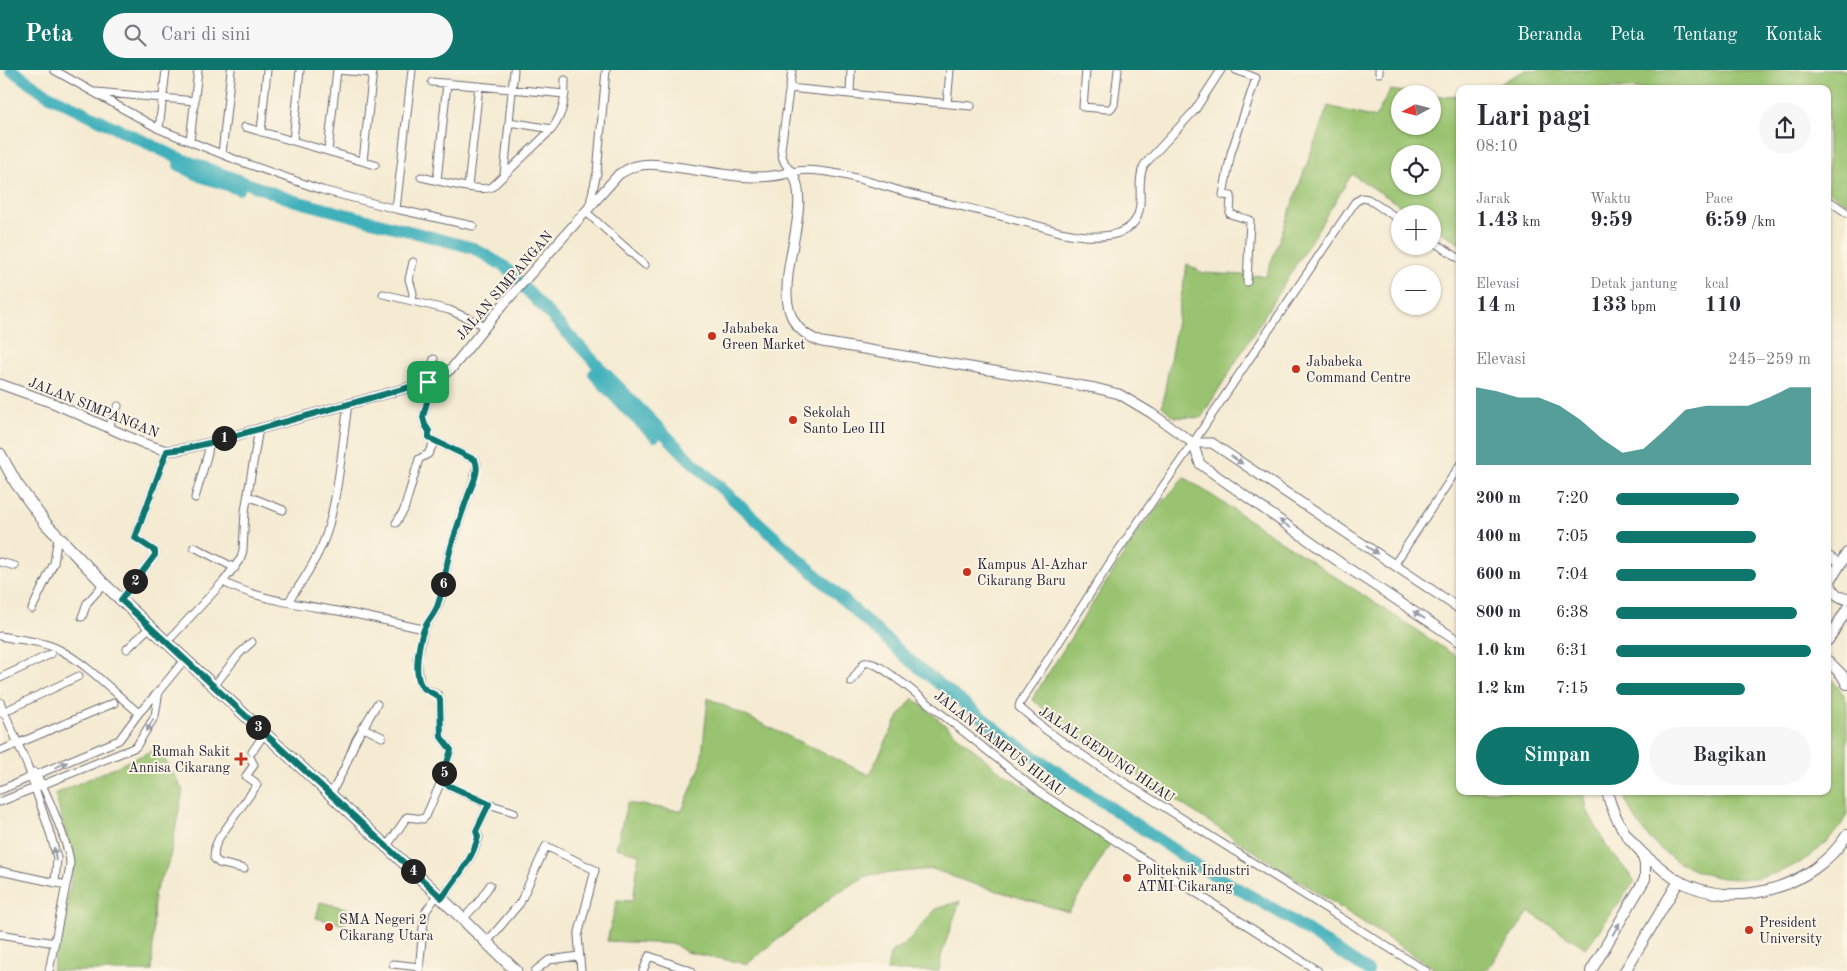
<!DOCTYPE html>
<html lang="id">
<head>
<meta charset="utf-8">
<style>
  :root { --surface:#fff; --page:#f7f7f7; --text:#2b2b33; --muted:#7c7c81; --accent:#0f766e }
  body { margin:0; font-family:"Old Standard TT",serif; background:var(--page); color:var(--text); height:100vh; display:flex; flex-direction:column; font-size:19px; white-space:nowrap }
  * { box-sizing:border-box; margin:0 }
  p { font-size:16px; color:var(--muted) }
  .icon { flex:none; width:28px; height:28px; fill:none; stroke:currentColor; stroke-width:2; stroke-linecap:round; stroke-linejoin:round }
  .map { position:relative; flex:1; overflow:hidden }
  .side { position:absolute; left:1456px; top:15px; width:375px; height:710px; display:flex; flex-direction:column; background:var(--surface); border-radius:10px; box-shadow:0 1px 4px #0004 }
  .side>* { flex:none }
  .needle { width:32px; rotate:263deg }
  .fabs { position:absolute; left:1391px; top:15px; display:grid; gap:10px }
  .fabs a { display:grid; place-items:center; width:50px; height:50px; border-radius:50%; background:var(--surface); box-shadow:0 1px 4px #0004; font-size:25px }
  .pin { position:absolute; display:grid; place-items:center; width:42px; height:42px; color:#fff; margin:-21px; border-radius:10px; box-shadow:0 2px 8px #0006 }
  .km { position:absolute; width:25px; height:25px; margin:-12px; border-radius:50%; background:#222; color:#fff; font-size:14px; line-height:25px; text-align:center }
  .round { display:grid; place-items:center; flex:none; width:52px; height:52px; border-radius:26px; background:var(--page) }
  .overview { display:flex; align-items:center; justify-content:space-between; height:85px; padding:0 20px }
  h1 { font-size:28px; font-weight:600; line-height:38px }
  .stats { display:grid; grid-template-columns:repeat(3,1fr); gap:8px; height:85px; padding:5px 20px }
  .stats div { display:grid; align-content:center }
  .stats b { font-size:21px; font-weight:600 }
  .stats small { font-size:14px; font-weight:400 }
  .stats p { font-size:14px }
  .chart { height:140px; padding:10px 20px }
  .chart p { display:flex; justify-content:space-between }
  .chart svg { width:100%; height:90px; margin-top:5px; fill:var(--accent); opacity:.7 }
  .primary-button { display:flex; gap:10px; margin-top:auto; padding:10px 20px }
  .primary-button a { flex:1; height:58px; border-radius:30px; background:var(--accent); color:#fff; font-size:20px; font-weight:600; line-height:58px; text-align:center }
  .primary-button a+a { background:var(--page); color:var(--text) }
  ul { padding:0 20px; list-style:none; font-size:16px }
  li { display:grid; grid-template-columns:80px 60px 1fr; align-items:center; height:38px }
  li i { height:12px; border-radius:6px; background:var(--accent) }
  header { display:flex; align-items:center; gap:30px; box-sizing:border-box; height:70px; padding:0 25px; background:var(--accent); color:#fff }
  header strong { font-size:24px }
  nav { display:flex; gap:28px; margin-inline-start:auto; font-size:18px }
  .search { width:350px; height:45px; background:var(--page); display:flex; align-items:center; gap:12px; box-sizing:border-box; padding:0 18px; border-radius:28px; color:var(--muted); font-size:19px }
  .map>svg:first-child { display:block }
</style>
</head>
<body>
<header>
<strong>Peta</strong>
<div class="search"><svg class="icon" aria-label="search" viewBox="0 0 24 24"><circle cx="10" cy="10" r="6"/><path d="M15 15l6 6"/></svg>Cari di sini</div>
<nav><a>Beranda</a><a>Peta</a><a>Tentang</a><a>Kontak</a></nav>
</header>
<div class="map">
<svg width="1847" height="901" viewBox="0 0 1847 901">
  <rect width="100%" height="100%" fill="#fcf5e5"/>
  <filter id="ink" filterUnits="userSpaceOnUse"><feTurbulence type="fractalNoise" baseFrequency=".02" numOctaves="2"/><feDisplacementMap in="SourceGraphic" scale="10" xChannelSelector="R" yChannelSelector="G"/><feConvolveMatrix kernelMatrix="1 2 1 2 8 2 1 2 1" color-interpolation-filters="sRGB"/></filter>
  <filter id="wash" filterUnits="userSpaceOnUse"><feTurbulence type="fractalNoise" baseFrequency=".0096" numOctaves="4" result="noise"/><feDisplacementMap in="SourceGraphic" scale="20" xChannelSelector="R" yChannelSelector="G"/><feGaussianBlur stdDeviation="1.12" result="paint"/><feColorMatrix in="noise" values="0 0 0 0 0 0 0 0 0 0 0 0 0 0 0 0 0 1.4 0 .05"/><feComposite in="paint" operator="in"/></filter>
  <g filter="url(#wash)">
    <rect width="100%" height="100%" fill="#f5ebd3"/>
    <path fill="#99c370" stroke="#5e7256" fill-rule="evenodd" d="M1525 0H1847V134L1828 121V19H1483L1497 15Z
      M1390 20 1421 24H1400V56H1432L1433 25 1451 27 1460 25V174L1433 156 1432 144H1413L1352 104 1201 348 1174 347 1162 336 1187 194 1203 203 1266 206 1328 36 1375 48ZM1400 84H1432V116H1400Z
      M1184 407 1460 589V721H1584L1587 740 1607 777 1635 811 1586 878 1529 842 1486 901H1438L1068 660 1032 629 1140 459Z
      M1828 604 1844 625 1847 632C1847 659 1847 686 1847 712 1847 722 1847 734 1847 743 1844 756 1821 778 1810 786 1738 835 1651 802 1622 721H1828Z
      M708 628 869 705 899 646 913 628 997 699 1110 774 1069 842 967 812 933 799 868 805 835 824 747 894 686 882 674 874 607 871 617 830 633 831 639 784 616 778 627 733 682 741 701 695Z
      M158 678 183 720 169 792 154 824 152 901H52L74 796 55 724Z
      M960 831 942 883 939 901H887L890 883 905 874 936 839Z
      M320 832 349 839 345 855 316 848Z"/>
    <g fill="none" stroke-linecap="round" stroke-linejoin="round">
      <path stroke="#40b0bb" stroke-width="12" d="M11 0 48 25 174 86 292 130 473 178 504 196 604 302 688 388 908 589 1010 670 1198 796 1279 842 1368 901
        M179 95 200 106 239 119
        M594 304 627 340 655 366"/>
    </g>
  </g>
  <g filter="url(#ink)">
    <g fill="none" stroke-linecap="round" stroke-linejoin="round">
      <defs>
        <path id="minor" d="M54 0 159 59 239 91 322 120 396 139 473 156
          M337 0 372 3
          M792 0 781 79C782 90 785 95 792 102 820 94 879 115 908 123 958 136 1009 147 1060 162 1087 168 1138 174 1140 134 1141 121 1138 107 1144 95L1195 40 1221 0
          M1086 0 1083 37 1107 39H1110L1114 35 1118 0
          M1236 0 1256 8 1231 83 1223 125 1231 126 1230 144 1250 150 1247 212
          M1379 3V0
          M432 12 565 24
          M789 18 971 36
          M96 22 195 31
          M850 24 851 0
          M947 34 950 0
          M509 52 552 59
          M245 57 375 95
          M159 59 166 0
          M261 62 267 0
          M190 71 198 0
          M293 71 300 0
          M328 81 337 0
          M222 84 231 0
          M363 91 373 0
          M504 105 514 0
          M421 107C435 110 480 123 492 117L552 59C564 42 565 30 565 10
          M437 111 447 13
          M468 117 479 16
          M1828 130 1847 143
          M589 137 597 103 606 0
          M396 139 412 0
          M585 141 645 195
          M1400 150 1368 129 1362 128 1355 132 1193 373 1113 488 1020 633 1019 637 1046 660 1100 697 1426 901
          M1432 171 1460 189
          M383 224 449 240 486 256
          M412 231 413 223 409 209 413 192
          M108 358 118 336
          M248 426 283 440
          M195 428 208 383 209 373
          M396 453 404 440 419 389 428 384 435 371
          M194 477 235 498
          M1828 485 1840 493
          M0 492 15 496
          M1394 495 1460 395
          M223 512C259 530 298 534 338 541 367 546 395 553 424 559
          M121 530 155 485V481L135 468 167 381
          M288 532C303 511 319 487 327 462 339 421 342 376 348 334
          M32 539 54 493C56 484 55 476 59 468
          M82 547 87 533 104 514
          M0 566C19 570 43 571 60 580 90 596 113 622 139 643
          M167 572 223 512 241 488 243 480 245 441 259 358
          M127 579 150 557
          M0 608 51 584
          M851 612 864 593C877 591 893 607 904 614L1039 722 1318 901
          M214 616 239 584 252 572
          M159 621 185 589
          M0 632 28 697 51 766 57 788 55 813
          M1 643 79 606
          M362 657 382 667
          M0 681 114 633
          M252 682 265 663
          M34 702C44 713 69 777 70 792 70 800 68 807 66 815
          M441 712 485 733 514 742
          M0 720 119 670 139 643 159 621 155 646 136 677 0 732
          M331 724 344 699 356 670 377 634
          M387 776 407 747 423 749 426 746 441 712 451 680 441 667 440 629 438 625 423 618 420 613 417 589 424 559 438 536 442 524 449 484 461 446 474 409 477 394 475 390 429 368V361L425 355 423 347 428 329V312L434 289
          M244 799 219 793 214 788 215 777 219 768 257 715 255 712 246 706 254 695 251 689
          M0 801 66 815 49 901
          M442 828C456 808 472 791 479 767L476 761 489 734
          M463 849 477 834 490 815
          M0 864 55 873
          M487 872 520 833 546 776 595 800 578 866 581 901
          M393 894 420 897
          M419 901 423 858 426 841 438 824
          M535 901 549 890 579 886
          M643 901 649 886 691 901"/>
        <path id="tertiary" d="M0 314 53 333 145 374 167 381 183 379 209 373 428 312 444 304 452 298 502 236 619 104C625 101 631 97 636 96 651 92 667 96 682 98 719 103 756 113 792 102 820 148 747 247 822 272L1095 318 1119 324 1151 343 1193 373 1200 394 1342 494 1460 572
          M1193 373H1212L1460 539"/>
        <path id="secondary" d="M1830 509C1830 520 1836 527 1847 529
          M1828 514 1847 483
          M1828 570 1847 539
          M1828 591 1842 605 1847 614
          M1607 721C1614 752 1632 777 1657 795 1664 800 1671 807 1679 811 1735 841 1813 818 1847 765
          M1591 901 1645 809V794L1642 784
          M1625 901 1679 811"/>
        <path id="primary" d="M0 384 16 413 46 454 104 514 431 818 516 901"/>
      </defs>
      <use href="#minor" stroke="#6c6870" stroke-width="9"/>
      <use href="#tertiary" stroke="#6c6870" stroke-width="11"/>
      <use href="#secondary" stroke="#6c6870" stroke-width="12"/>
      <use href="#primary" stroke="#6c6870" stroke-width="13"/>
      <use href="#minor" stroke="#fff" stroke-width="7"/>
      <use href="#tertiary" stroke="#fff" stroke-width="9"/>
      <use href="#secondary" stroke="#fff" stroke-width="10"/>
      <use href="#primary" stroke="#fff" stroke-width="11"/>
    </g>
    <defs><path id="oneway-solid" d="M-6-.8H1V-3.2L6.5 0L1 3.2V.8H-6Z" transform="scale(1.25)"/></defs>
    <g fill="#9c9ca7">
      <use href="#oneway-solid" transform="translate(1237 390) rotate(34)"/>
      <use href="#oneway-solid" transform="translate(1285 454) rotate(-145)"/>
      <use href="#oneway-solid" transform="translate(1372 480) rotate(34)"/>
      <use href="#oneway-solid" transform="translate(1419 545) rotate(-147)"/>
      <use href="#oneway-solid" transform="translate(150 655) rotate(118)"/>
      <use href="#oneway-solid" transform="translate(61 695) rotate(-23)"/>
      <use href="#oneway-solid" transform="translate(55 784) rotate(-98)"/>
      <use href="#oneway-solid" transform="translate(1616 859) rotate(-59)"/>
    </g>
  </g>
  <g fill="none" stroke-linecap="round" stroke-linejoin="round" filter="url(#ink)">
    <defs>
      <path id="route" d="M428 312V328L423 347 425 355 429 361V368L475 390C480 400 473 413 469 423 462 443 454 464 449 485 445 501 444 518 438 534 436 542 429 549 425 557 419 570 414 600 420 613 423 622 436 622 440 629L441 667 451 680 441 712 489 734 476 761 478 767C472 791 456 808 442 828L121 530 155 485V481L135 468 167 381 183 379 209 373Z"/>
    </defs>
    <use href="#route" stroke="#fff" stroke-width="10"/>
    <use href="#route" stroke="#0f766e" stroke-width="6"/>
  </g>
  <g fill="#c8321e" stroke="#fcf5e5" stroke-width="2">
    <circle cx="712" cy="266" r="5"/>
    <circle cx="1296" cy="299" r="5"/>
    <circle cx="793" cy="350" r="5"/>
    <circle cx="967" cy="502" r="5"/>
    <path d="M238.5 681.5h5v5h5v5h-5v5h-5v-5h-5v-5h5z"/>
    <circle cx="1127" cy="808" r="5"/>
    <circle cx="329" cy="857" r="5"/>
    <circle cx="1749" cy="860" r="5"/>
  </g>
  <g text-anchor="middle" stroke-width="4" stroke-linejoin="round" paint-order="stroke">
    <g font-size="14" fill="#22223b" stroke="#fcf5e5">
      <text transform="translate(504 215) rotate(-49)" y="5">JALAN SIMPANGAN</text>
      <text transform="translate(94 337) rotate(22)" y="5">JALAN SIMPANGAN</text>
      <text transform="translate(1000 673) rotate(38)" y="5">JALAN KAMPUS HIJAU</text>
      <text transform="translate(1107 684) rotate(34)" y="5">JALAL GEDUNG HIJAU</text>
    </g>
    <g font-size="14" fill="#22223b" stroke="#fcf5e5" text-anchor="start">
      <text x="722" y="263">Jababeka<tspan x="722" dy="16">Green Market</tspan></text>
      <text x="1306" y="296">Jababeka<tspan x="1306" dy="16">Command Centre</tspan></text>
      <text x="803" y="347">Sekolah<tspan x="803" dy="16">Santo Leo III</tspan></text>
      <text x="977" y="499">Kampus Al-Azhar<tspan x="977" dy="16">Cikarang Baru</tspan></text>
      <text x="230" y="686" text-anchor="end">Rumah Sakit<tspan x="230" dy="16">Annisa Cikarang</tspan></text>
      <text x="1137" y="805">Politeknik Industri<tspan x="1137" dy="16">ATMI Cikarang</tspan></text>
      <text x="339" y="854">SMA Negeri 2<tspan x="339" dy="16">Cikarang Utara</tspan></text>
      <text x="1759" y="857">President<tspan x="1759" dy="16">University</tspan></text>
    </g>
  </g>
</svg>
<div class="fabs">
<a><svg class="needle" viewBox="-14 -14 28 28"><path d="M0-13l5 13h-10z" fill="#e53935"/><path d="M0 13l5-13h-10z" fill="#7c7c81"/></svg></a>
<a><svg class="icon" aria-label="locate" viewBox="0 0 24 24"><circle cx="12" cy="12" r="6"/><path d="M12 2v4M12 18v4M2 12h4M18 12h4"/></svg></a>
<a>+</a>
<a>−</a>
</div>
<div class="pin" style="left:428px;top:312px;background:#1e9e55"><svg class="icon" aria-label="arrive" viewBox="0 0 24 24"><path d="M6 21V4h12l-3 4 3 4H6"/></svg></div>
<b class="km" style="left:224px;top:368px">1</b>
<b class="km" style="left:135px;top:511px">2</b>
<b class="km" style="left:258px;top:657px">3</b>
<b class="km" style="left:413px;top:801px">4</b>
<b class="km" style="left:444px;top:703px">5</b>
<b class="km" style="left:443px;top:514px">6</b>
<section class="side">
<div class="overview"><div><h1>Lari pagi</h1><p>08:10</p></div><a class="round"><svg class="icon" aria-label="share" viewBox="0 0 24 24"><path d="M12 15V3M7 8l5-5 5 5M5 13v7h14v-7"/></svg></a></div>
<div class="stats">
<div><p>Jarak</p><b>1.43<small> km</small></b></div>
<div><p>Waktu</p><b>9:59</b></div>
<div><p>Pace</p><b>6:59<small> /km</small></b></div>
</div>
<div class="stats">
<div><p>Elevasi</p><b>14<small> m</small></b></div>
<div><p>Detak jantung</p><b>133<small> bpm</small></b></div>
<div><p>kcal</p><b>110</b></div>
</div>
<div class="chart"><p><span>Elevasi</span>245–259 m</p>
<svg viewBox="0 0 160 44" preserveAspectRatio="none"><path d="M0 44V6L10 8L20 11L30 11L40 15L50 22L60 31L70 38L80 36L90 27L100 17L110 15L120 15L130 15L140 11L150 6L160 6V44z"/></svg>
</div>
<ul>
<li><b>200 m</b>7:20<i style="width:63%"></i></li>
<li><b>400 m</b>7:05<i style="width:72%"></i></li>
<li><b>600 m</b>7:04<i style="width:72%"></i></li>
<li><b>800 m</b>6:38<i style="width:93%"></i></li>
<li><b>1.0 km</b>6:31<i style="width:100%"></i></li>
<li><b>1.2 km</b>7:15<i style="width:66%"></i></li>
</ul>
<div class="primary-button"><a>Simpan</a><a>Bagikan</a></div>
</section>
</div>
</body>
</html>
